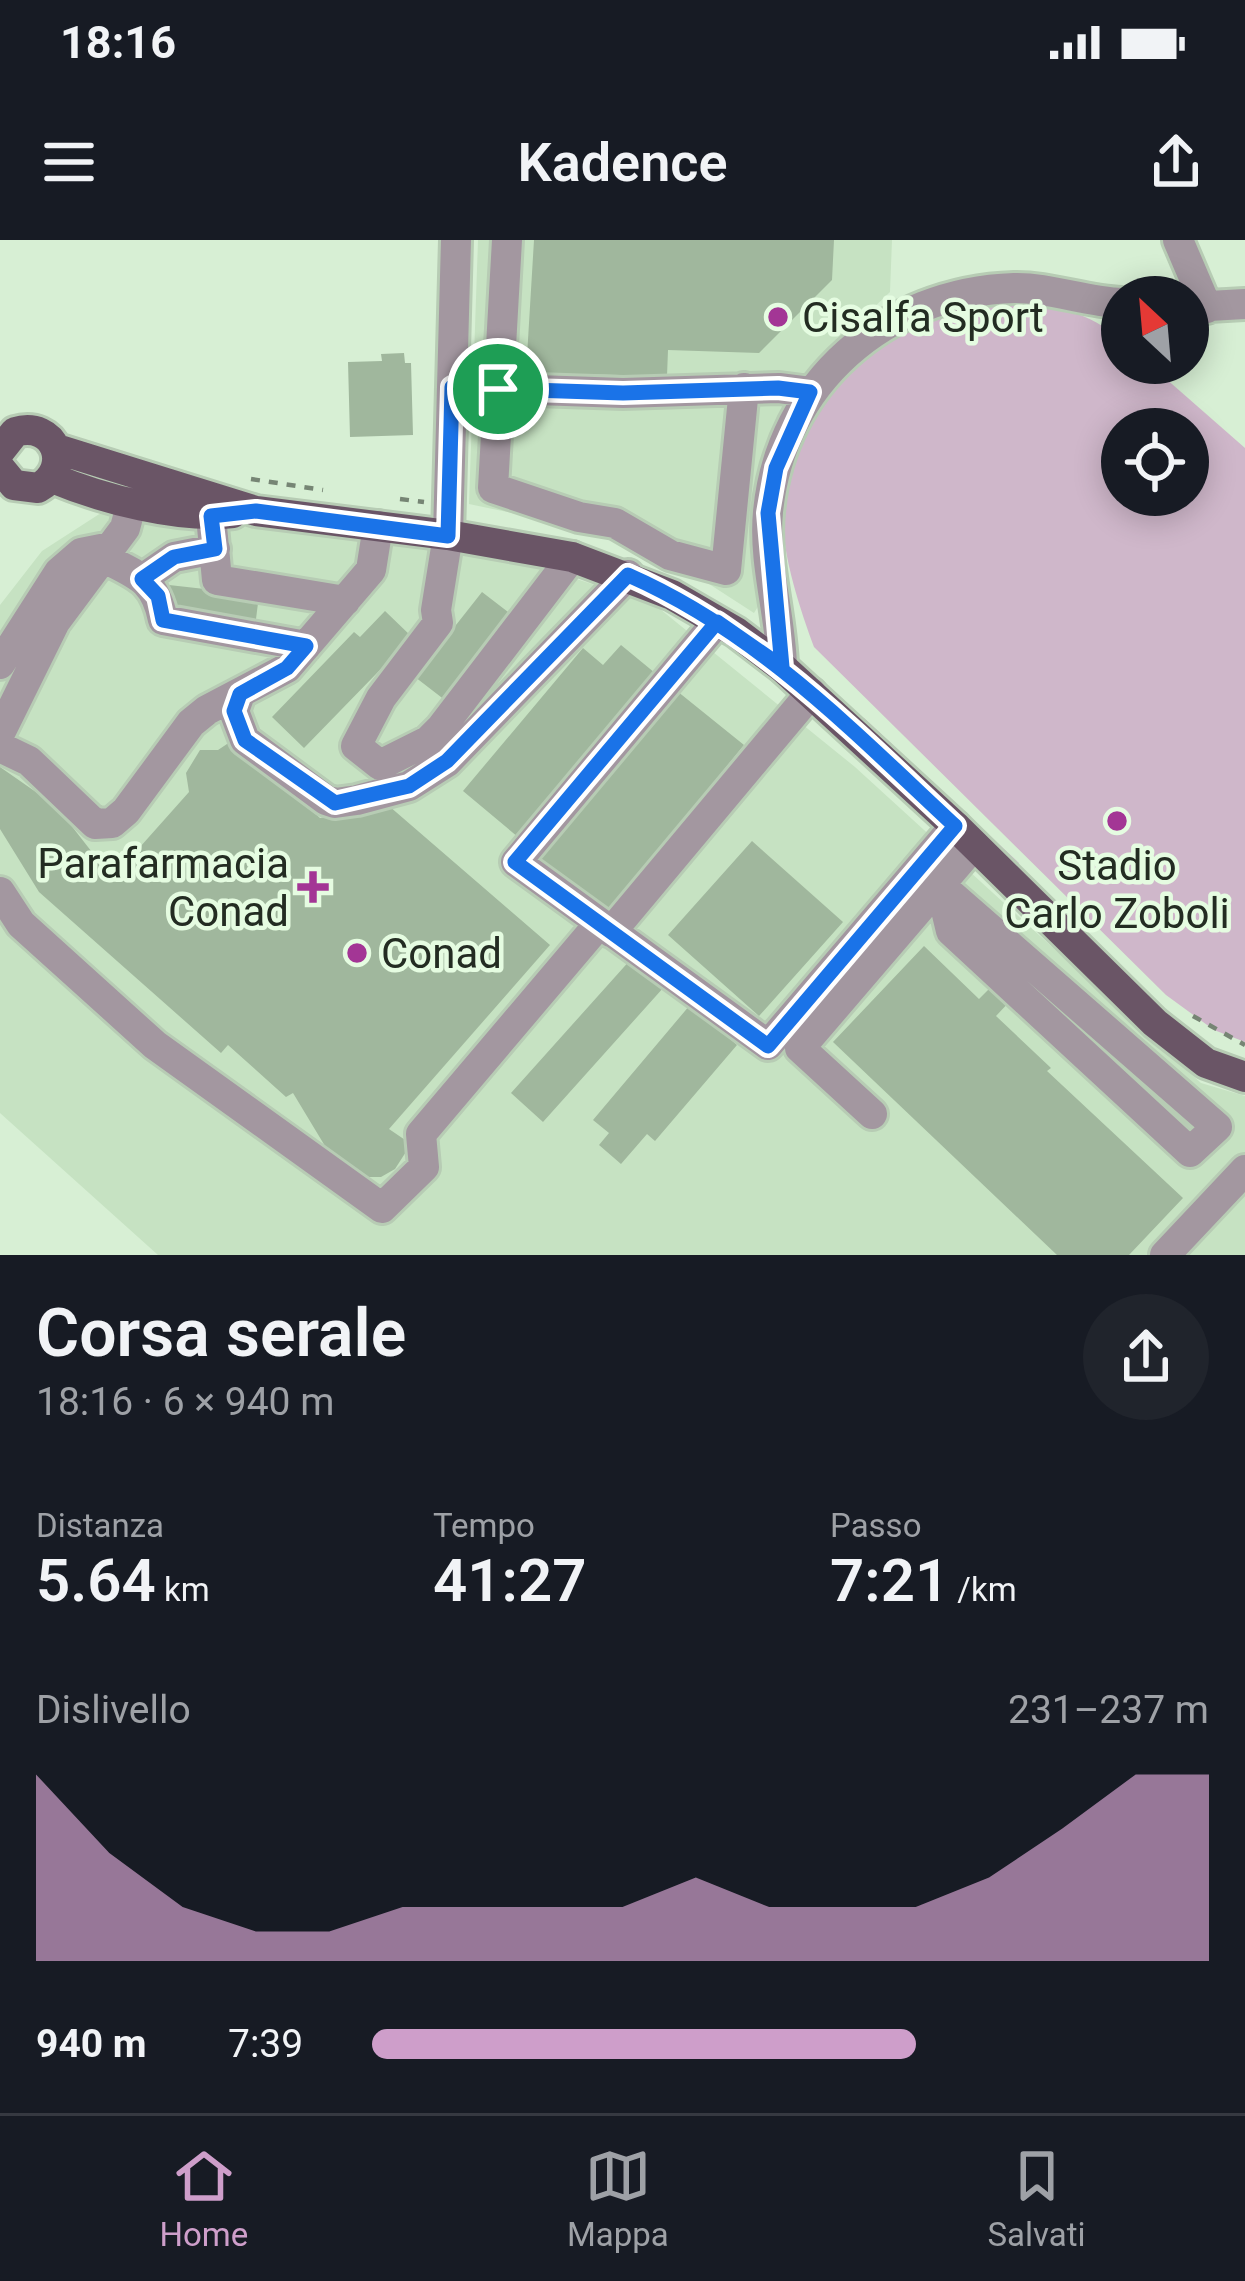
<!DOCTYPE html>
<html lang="it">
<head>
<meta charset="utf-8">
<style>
  :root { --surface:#171b24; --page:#20242c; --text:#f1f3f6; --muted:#9ea1a6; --line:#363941; --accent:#ce9eca }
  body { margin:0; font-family:Roboto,sans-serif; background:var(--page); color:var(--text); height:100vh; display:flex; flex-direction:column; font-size:45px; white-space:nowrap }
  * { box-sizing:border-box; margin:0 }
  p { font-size:39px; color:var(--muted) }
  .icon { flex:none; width:66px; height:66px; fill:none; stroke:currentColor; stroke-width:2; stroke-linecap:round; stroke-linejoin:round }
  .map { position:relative; height:1015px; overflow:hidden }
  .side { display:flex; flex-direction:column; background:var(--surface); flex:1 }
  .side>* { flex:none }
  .needle { width:78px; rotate:334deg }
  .fabs { position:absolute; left:1101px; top:36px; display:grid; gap:24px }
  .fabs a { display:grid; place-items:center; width:108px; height:108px; border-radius:50%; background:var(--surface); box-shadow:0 6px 30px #0003; font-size:60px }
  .pin { position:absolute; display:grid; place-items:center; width:102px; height:102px; color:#fff; margin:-51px; border:6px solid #fff; border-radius:50%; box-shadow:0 3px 12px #0007 }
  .round { display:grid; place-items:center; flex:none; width:126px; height:126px; border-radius:63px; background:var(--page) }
  .summary { display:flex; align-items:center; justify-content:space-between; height:204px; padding:0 36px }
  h1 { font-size:66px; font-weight:600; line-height:90px }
  .figures { display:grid; grid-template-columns:repeat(3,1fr); gap:18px; height:204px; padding:12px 36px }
  .figures div { display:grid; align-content:center }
  .figures b { font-size:60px; font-weight:600 }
  .figures small { font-size:33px; font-weight:400 }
  .figures p { font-size:33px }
  .chart { height:336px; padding:24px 36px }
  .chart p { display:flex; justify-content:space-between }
  .chart svg { width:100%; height:216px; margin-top:12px; fill:var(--accent); opacity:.7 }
  ul { padding:0 36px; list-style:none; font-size:39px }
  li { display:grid; grid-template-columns:192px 144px 1fr; align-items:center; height:90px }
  li i { height:30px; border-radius:15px; background:var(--accent) }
  .status { display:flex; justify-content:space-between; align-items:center; height:84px; padding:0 60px; background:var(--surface); direction:ltr }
  .status svg { height:33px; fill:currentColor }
  header { display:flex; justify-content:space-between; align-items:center; height:156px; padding:0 36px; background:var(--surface); font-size:54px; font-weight:600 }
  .menu { display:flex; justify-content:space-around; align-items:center; height:168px; border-top:3px solid var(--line); background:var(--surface); font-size:33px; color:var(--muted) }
  .menu a { display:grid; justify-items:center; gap:6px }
  .menu .on { color:var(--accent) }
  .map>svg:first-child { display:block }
</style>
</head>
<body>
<div class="status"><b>18:16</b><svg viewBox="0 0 49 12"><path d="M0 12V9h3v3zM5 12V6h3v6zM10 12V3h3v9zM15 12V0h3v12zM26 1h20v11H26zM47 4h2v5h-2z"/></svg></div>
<header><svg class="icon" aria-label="menu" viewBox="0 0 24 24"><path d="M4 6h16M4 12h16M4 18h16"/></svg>Kadence<svg class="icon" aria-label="share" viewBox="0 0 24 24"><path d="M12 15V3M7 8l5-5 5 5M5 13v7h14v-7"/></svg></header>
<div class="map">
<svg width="1245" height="1015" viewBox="0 0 1245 1015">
  <rect width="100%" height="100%" fill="#d7efd4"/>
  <path fill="#c6e2c2" d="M478 0H892L890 52 823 116 789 161 766 208 753 261 762 360 754 373 703 340 607 293 469 264Z
    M104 271 498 313 655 365 855 527 1201 843 1245 856V1015H158L0 873V365L42 311Z"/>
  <path fill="#cfb7ca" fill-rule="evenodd" d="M1010 65C1056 66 1086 69 1122 101V123H1148L1245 208V802L1214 790 1166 755 814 407C800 369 781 312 783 272 785 225 822 156 856 125 879 105 917 83 946 75 966 69 989 68 1010 65ZM1122 189H1188V255H1122Z
    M864 478 1019 623 1017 626 861 480Z"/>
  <path fill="#a0b79d" d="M534 0H834L832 40 759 113 668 110 667 136 526 133Z
    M404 113 405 123H411L413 195 350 197 348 122 382 121 381 114Z
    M169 345 259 355 255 387 166 377Z
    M482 352 517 379 450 464 415 437Z
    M385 371 412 397 304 508 272 477 354 392 360 397Z
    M621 405 655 433 518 597 463 551 583 408 603 425Z
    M677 451 744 505 608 673 540 618Z
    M233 500 320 578 389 566 550 705 389 889 411 904 395 929 381 937H367L328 911 293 853 286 857 228 805 221 813 39 652 0 589V527L56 566 95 616 112 611 132 616 189 552 186 533 200 510H218Z
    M752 601 843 682 759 776 668 695Z
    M924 706 979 759 995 743 1012 759 996 776 1051 828 1047 831 1183 958 1129 1015H1057L833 802Z
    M632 718 664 747 543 882 511 853Z
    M690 765 737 805 655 901 647 894 621 924 599 905 609 893 593 880Z"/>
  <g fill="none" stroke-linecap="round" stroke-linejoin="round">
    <defs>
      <path id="minor" d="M456 0 448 295 436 370 438 383 381 458 356 506 380 525 428 501 441 488 572 317
        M507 0 493 248 579 277 615 283 670 315 726 330 744 148
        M1178 0 1207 68
        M1191 67 1245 64
        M452 147 623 153 779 148 810 152
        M211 276 217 340 345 361
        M102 317C137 335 155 339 163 380L306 406
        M142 339 174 317 215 309
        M717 382 516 622 768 805 955 586
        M0 424 59 332 81 313 111 307
        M782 427C781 376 763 323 768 272 780 143 886 52 1014 48 1049 47 1086 62 1122 63
        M240 454 234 471 245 500 326 560 335 563 357 560 409 546 447 522 628 335
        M0 493 55 382 125 288 132 262
        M0 507 29 521 95 584 112 583 126 571 191 483 207 470 287 428 371 330 378 286
        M940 645 1217 887 1190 912 951 691Z
        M0 652 21 684 155 805 382 968 424 927 421 894 599 684
        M611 692 811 453
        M872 874 800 808 974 605
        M1165 1015 1245 930"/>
      <path id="major" d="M57 209 256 271 448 295 572 317 672 355 736 392 782 427 955 586 1155 783 1206 823 1245 837
        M0 211 15 192C55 180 74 228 38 248L14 245 0 228
        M52 238C102 259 179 279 233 273"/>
    </defs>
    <use href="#minor" stroke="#b7ccb4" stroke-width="36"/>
    <use href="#major" stroke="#b7ccb4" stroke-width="36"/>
    <path stroke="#768574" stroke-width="4.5" stroke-dasharray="9 9" stroke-linecap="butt" d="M251 239 323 250
      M400 259 424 262
      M1193 776 1245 805"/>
    <use href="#minor" stroke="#a397a0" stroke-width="30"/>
    <use href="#major" stroke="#6a5566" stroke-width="30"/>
  </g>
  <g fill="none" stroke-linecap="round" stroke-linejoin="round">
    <defs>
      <path id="route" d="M498 149 452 147 448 296 256 271 211 276 215 309 174 317 142 339 158 356 163 380 306 406 287 428 240 454 234 471 245 500 335 563 409 546 447 521 628 335C758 392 853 491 955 586L768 806 515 622 717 382 782 427 768 273 776 228 810 152 778 148 623 153 498 149"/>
    </defs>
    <use href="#route" stroke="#fff" stroke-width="24"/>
    <use href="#route" stroke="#1a73e8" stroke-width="15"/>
  </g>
  <g fill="#a33695" stroke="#e5fce1" stroke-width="4.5">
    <circle cx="778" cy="77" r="12"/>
    <circle cx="1117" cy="581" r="12"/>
    <path d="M307 629h12v12h12v12h-12v12h-12v-12h-12v-12h12z"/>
    <circle cx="357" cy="713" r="12"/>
  </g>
  <g text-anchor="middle" stroke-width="9" stroke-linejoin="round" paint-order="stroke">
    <g font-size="42" fill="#232c22" stroke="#e5fce1" text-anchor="start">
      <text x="802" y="92">Cisalfa Sport</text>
      <text x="289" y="638" text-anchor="end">Parafarmacia<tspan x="289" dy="48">Conad</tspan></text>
      <text x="1117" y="640" text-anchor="middle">Stadio<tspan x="1117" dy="48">Carlo Zoboli</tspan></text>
      <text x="381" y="728">Conad</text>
    </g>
  </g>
</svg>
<div class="fabs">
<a><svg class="needle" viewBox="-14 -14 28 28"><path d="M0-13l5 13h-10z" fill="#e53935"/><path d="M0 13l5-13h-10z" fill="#9ea1a6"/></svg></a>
<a><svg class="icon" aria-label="locate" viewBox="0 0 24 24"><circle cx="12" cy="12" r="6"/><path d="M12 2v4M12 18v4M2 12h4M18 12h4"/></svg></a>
</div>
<div class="pin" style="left:498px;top:149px;background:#1e9e55"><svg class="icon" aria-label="arrive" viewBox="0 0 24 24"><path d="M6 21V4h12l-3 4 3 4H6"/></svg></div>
</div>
<section class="side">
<div class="summary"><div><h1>Corsa serale</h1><p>18:16 · 6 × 940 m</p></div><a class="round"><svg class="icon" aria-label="share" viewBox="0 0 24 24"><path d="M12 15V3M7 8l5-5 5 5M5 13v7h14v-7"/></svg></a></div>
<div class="figures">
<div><p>Distanza</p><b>5.64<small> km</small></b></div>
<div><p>Tempo</p><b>41:27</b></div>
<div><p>Passo</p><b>7:21<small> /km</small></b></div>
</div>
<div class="chart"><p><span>Dislivello</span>231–237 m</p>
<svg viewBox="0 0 160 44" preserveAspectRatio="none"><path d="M0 44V6L10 22L20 33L30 38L40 38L50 33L60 33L70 33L80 33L90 27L100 33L110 33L120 33L130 27L140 17L150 6L160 6V44z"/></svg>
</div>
<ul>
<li><b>940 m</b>7:39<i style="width:65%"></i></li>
</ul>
</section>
<nav class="menu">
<a class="on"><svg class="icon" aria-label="home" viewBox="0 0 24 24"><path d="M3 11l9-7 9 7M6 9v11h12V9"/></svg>Home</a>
<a><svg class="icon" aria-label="map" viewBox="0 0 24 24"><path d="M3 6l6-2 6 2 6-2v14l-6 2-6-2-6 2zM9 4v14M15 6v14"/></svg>Mappa</a>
<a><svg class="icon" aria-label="saved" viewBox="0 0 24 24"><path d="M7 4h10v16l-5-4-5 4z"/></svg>Salvati</a>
</nav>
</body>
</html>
